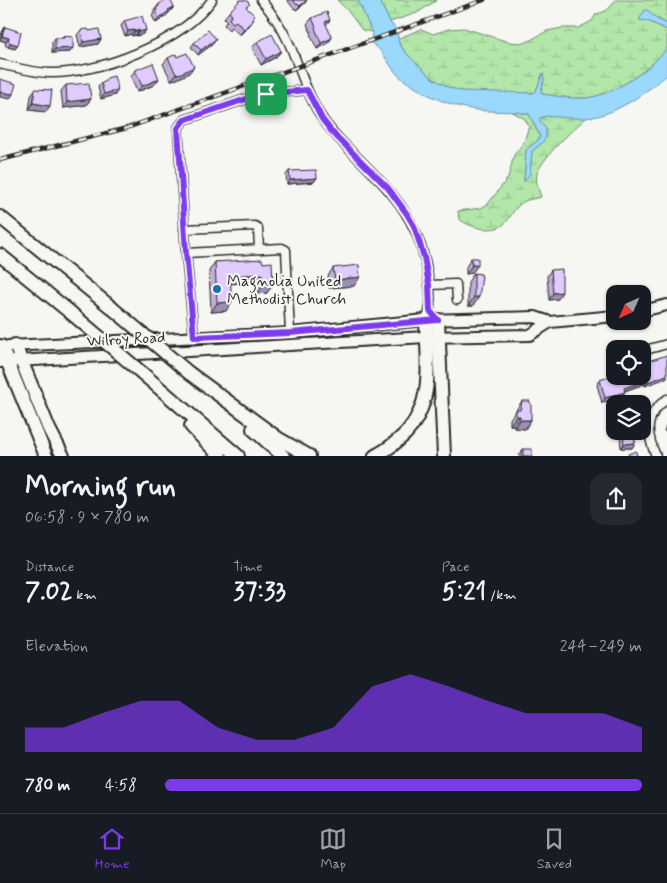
<!DOCTYPE html>
<html lang="en">
<head>
<meta charset="utf-8">
<style>
  :root { --surface:#171b24; --page:#242831; --text:#f1f3f6; --muted:#9ea1a6; --line:#363941; --accent:#7c3aed }
  body { margin:0; font-family:Mynerve,sans-serif; background:var(--page); color:var(--text); height:100vh; display:flex; flex-direction:column; font-size:19px; white-space:nowrap }
  * { box-sizing:border-box; margin:0 }
  p { font-size:16px; color:var(--muted) }
  .icon { flex:none; width:28px; height:28px; fill:none; stroke:currentColor; stroke-width:2; stroke-linecap:round; stroke-linejoin:round }
  .map { position:relative; height:456px; overflow:hidden }
  .details { display:flex; flex-direction:column; background:var(--surface); flex:1 }
  .details>* { flex:none }
  .needle { width:32px; rotate:225deg }
  .controls { position:absolute; left:606px; top:285px; display:grid; gap:10px }
  .controls a { display:grid; place-items:center; width:45px; height:45px; border-radius:10px; background:var(--surface); box-shadow:0 1px 4px #0004; font-size:25px }
  .pin { position:absolute; display:grid; place-items:center; width:42px; height:42px; color:#fff; margin:-21px; border-radius:10px; box-shadow:0 2px 8px #0006 }
  .round { display:grid; place-items:center; flex:none; width:52px; height:52px; border-radius:15px; background:var(--page) }
  .overview { display:flex; align-items:center; justify-content:space-between; height:85px; padding:0 25px }
  h1 { font-size:28px; font-weight:800; line-height:38px }
  .figures { display:grid; grid-template-columns:repeat(3,1fr); gap:8px; height:85px; padding:5px 25px }
  .figures div { display:grid; align-content:center }
  .figures b { font-size:25px; font-weight:800 }
  .figures small { font-size:14px; font-weight:400 }
  .figures p { font-size:14px }
  .chart { height:140px; padding:10px 25px }
  .chart p { display:flex; justify-content:space-between }
  .chart svg { width:100%; height:90px; margin-top:5px; fill:var(--accent); opacity:.7 }
  ul { padding:0 25px; list-style:none; font-size:16px }
  li { display:grid; grid-template-columns:80px 60px 1fr; align-items:center; height:38px }
  li i { height:12px; border-radius:6px; background:var(--accent) }
  .tabs { display:flex; justify-content:space-around; align-items:center; height:70px; border-top:1px solid var(--line); background:var(--surface); font-size:14px; color:var(--muted) }
  .tabs a { display:grid; justify-items:center; gap:2px }
  .tabs .selected { color:var(--accent) }
  .map>svg:first-child { display:block }
</style>
</head>
<body>
<div class="map">
<svg width="667" height="456" viewBox="0 0 667 456">
  <defs>
    <pattern id="wetland-marsh" width="20" height="14" patternUnits="userSpaceOnUse" patternTransform="scale(1.25)"><rect width="20" height="14" fill="#b2e7a9"/><path d="M1 5h8M5 5V1M11 12h8M15 12V8" fill="none" stroke="#99c692"/></pattern>
  </defs>
  <rect width="100%" height="100%" fill="#f6f6f2"/>
  <filter id="ink" filterUnits="userSpaceOnUse"><feTurbulence type="fractalNoise" baseFrequency=".02" numOctaves="2"/><feDisplacementMap in="SourceGraphic" scale="10" xChannelSelector="R" yChannelSelector="G"/><feConvolveMatrix kernelMatrix="1 2 1 2 8 2 1 2 1" color-interpolation-filters="sRGB"/></filter>
  <g filter="url(#ink)">
    <path fill="url(#wetland-marsh)" stroke="#6e896a" d="M337 0H358L372 32 362 30 348 11Z
      M379 0H437L417 13 390 22Z
      M615 0H667V24L650 14 640 20 648 21 667 30V48C651 69 613 96 585 98 571 99 556 96 542 94L541 91 544 79 542 75 536 91 534 93C510 93 472 96 450 88 437 83 425 73 416 63 409 56 401 48 397 39L421 29 433 34 448 29 464 28 509 42 525 43 547 31 562 28H578L592 21 596 14C606 12 610 9 615 0Z
      M511 111 529 114 540 136 538 140 526 150 524 181 530 174 532 151 542 143 544 125 539 121 540 118 546 116 586 118C573 129 541 159 537 174 535 182 539 190 541 197 534 199 525 199 519 205 513 210 510 219 504 224 493 234 469 227 459 219L458 211 481 208 488 204 508 178 514 155 524 142 529 126 525 119Z"/>
    <path fill="#9ad8fc" stroke="#6e93a8" d="M358 0H379L390 22 397 30 399 44 407 54 432 78 448 87 461 91 534 93 536 91 543 73 544 79 541 91 542 94C556 96 571 99 585 98 613 96 651 69 667 48V75C645 93 615 116 585 118 573 119 559 117 547 116L540 118V121L546 129V137L542 143 532 151 530 174 524 182 526 150 538 140 540 136 529 114C516 111 504 112 490 111 458 110 430 98 404 80 389 70 386 51 371 43L372 32Z
      M645 10H647L657 19 667 24V30L648 21 639 20Z"/>
    <g fill="none" stroke-linecap="round" stroke-linejoin="round">
      <defs>
        <path id="minor" d="M261 0C272 13 281 26 288 41 300 67 306 94 322 118 331 132 343 143 355 155 393 193 420 220 428 276 430 291 433 307 426 320
          M0 64C16 68 32 72 49 73 99 74 182 42 212 0
          M184 229 255 226 258 228 259 249
          M186 253 282 248 286 250 290 333
          M429 285 456 284 457 300
          M194 337 186 253 178 128 184 120 252 97 266 94 307 90
          M642 351 667 344
          M656 456C646 433 644 415 667 399"/>
        <path id="major" d="M642 311 667 305
          M8 346 290 333 426 320 535 317 550 322 615 316
          M0 362 426 337 530 335 550 322"/>
        <path id="highway" d="M0 217 112 308
          M0 255 71 313
          M438 320 444 456
          M15 345 49 429 63 456
          M1 346 46 456
          M142 373 238 456
          M189 373 279 439 309 456
          M191 426 220 456
          M253 429 283 456
          M375 456C387 450 397 442 406 433 435 401 427 360 426 320"/>
      </defs>
      <use href="#minor" stroke="#2b2b2b" stroke-width="11"/>
      <use href="#major" stroke="#2b2b2b" stroke-width="14"/>
      <use href="#highway" stroke="#2b2b2b" stroke-width="16"/>
      <use href="#minor" stroke="#f6f6f2" stroke-width="8"/>
      <use href="#major" stroke="#f6f6f2" stroke-width="10"/>
      <use href="#highway" stroke="#f6f6f2" stroke-width="12"/>
      <defs>
        <path id="rail" d="M0 160 127 128 484 0"/>
      </defs>
      <use href="#rail" stroke="#2b2b2b" stroke-width="4.5"/>
      <use href="#rail" stroke="#f6f6f2" stroke-width="2.5" stroke-dasharray="8" stroke-linecap="butt"/>
      <defs>
        <path id="highway-bridge" d="M112 308 189 373
          M71 313 142 373"/>
      </defs>
      <use href="#highway-bridge" stroke="#2b2b2b" stroke-width="16" stroke-linecap="butt"/>
      <use href="#highway-bridge" stroke="#f6f6f2" stroke-width="12"/>
    </g>
    <path fill="#c1afda" stroke="#2b2b2b" d="M287 0H307L304 4 296 10 295 8 294 9Z
      M159 4 174 7 166 16 156 23 152 16 154 13 153 12Z
      M247 8 253 18 250 25 240 35 231 27 229 30 224 25 227 21 224 18 229 12Z
      M312 18 330 20 326 25 327 44 317 49 310 34 311 33 307 24Z
      M124 21 146 30 143 34 136 36V35L132 36 131 34 125 36 121 26Z
      M5 27 18 45 15 49 8 47 5 45 6 42 0 40 2 32Z
      M81 30 101 39 98 44 80 47 77 35Z
      M64 36 70 52 52 53V42L55 38H63Z
      M257 42 281 51 276 57 261 65 252 48Z
      M194 43 213 44 198 55 191 47Z
      M177 57 189 73 177 79 171 80 163 64 168 58Z
      M135 70 154 85 137 92 131 77Z
      M104 82 115 95 101 99 98 87 101 83Z
      M66 85 91 99 86 105 63 108 61 91Z
      M35 89 46 112 29 110 31 96Z
      M289 171 314 182 287 184 286 175Z
      M471 258 472 273 466 274V267Z
      M215 262 263 263 267 293 257 294 256 282 230 284 226 311 211 312 209 271Z
      M333 268 354 286 329 288 328 276Z
      M551 270 558 299 549 300 547 276Z
      M474 273 481 276 473 306H468V282Z
      M667 355 645 386 644 384 625 391 622 396 602 403 597 385 600 380 615 376Z
      M522 401 531 420 525 429 514 428V425H510V419Z
      M667 423V432L664 431Z
      M623 431H634L635 443 632 448H621L620 435Z
      M523 449 532 456H519Z"/>
    <path fill="#9d8fb2" stroke="#2b2b2b" d="M307 0 304 4 296 10 300 6Z
      M174 7 166 16 156 23 159 18 168 10Z
      M254 19 250 25 240 35 244 29Z
      M134 30 131 34 125 36 128 31Z
      M139 30 136 35 132 36 135 31Z
      M146 30 143 34 136 36 139 32Z
      M2 36 9 38 6 42 0 40Z
      M332 38 327 44 317 49 321 43Z
      M101 39 98 44 80 47 83 42Z
      M216 39 213 44 198 55 201 50Z
      M11 43 18 45 15 49 8 47Z
      M73 48 70 52 52 53 55 49Z
      M281 51 276 57 261 65 266 59Z
      M194 67 189 73 177 79 171 80 176 74Z
      M159 79 154 85 137 92 142 86Z
      M118 90 115 95 101 99 104 94Z
      M0 92 13 94 10 99 0 97Z
      M91 99 86 105 63 108 67 102Z
      M33 103 50 106 46 112 29 110Z
      M317 178 314 182 287 184 290 180Z
      M472 265H478L472 273 466 274Z
      M262 274 256 282 224 284 230 276Z
      M360 277 354 286 329 288 335 280Z
      M273 285 267 293 257 294 263 286Z
      M562 292 558 299 549 300 553 293Z
      M474 297H479L473 306H468Z
      M232 302 226 311 211 312 217 303Z
      M667 375V378L645 386 648 382Z
      M647 380 644 384 621 392 624 388Z
      M625 392 622 396 602 403 605 398Z
      M516 416H520L514 425H510Z
      M520 420H531L525 429 514 428Z
      M635 443 632 448H621L624 444Z"/>
    <path fill="#e0ccfe" stroke="#2b2b2b" d="M165 0H170L174 7 168 10 169 11 159 18 155 11 157 10 156 8 159 6V4Z
      M240 0H246L250 4 246 7 255 16 253 18 254 19 244 29 236 21 233 23 229 19 232 15 229 12Z
      M293 0H307L300 6 298 4 297 5Z
      M327 12 330 20 325 22 332 38 321 43 315 28 316 27 312 18Z
      M142 16 146 30 139 32V30L135 31 134 30 128 31 124 21Z
      M5 27 21 32 18 45 11 43 8 41 9 38 2 36Z
      M88 29 89 31 99 29 101 39 83 42 81 30Z
      M208 30 216 39 201 50 194 43Z
      M272 34 281 51 266 59 257 42Z
      M64 36 73 37V48L55 49V38H64Z
      M187 53 194 67 182 73 176 74 168 58 176 54 177 57Z
      M153 63 159 79 142 86 135 70Z
      M114 76 118 90 104 94 101 83 105 82 107 78Z
      M0 79 16 84 13 94 0 92Z
      M89 83 91 99 67 102 66 85Z
      M35 89 52 90 50 106 33 103Z
      M316 170 317 178 290 180 289 171Z
      M471 258H478V265H472Z
      M262 259 263 263 272 262 273 285 263 286 262 274 230 276 232 302 217 303 215 262Z
      M359 265 360 277 335 280 333 268Z
      M562 269V292L553 293 551 270Z
      M474 273 481 274V276H482L479 297H474Z
      M667 355V375L648 382 647 380 624 388 625 392 605 398 600 380 615 375V376H642V363Z
      M522 401H530V404H531V420H520V416H516V410H520Z
      M623 431H634L635 443 624 444Z
      M523 449H532V456H523Z
      M636 451 637 456H629L628 454Z"/>
  </g>
  <g fill="none" stroke-linecap="round" stroke-linejoin="round" filter="url(#ink)">
    <defs>
      <path id="route" d="M307 90 322 119 332 132 388 188 407 214 414 226 424 257 429 285 430 311 438 320 290 333 194 337 186 253 178 128 184 120 252 97 266 94Z"/>
    </defs>
    <use href="#route" stroke="#fff" stroke-width="10"/>
    <use href="#route" stroke="#7c3aed" stroke-width="6"/>
  </g>
  <circle fill="#1f6fb2" stroke="#f6f6f2" stroke-width="2" cx="217" cy="289" r="5"/>
  <g text-anchor="middle" stroke-width="4" stroke-linejoin="round" paint-order="stroke">
    <g font-size="16" fill="#2b2b2b" stroke="#f6f6f2" text-anchor="start">
      <text x="227" y="286">Magnolia United<tspan x="227" dy="18">Methodist Church</tspan></text>
    </g>
    <g font-size="16" fill="#2b2b2b" stroke="#f6f6f2">
      <text transform="translate(126 338) rotate(-3)" y="6">Wilroy Road</text>
    </g>
  </g>
</svg>
<div class="controls">
<a><svg class="needle" viewBox="-14 -14 28 28"><path d="M0-13l5 13h-10z" fill="#e53935"/><path d="M0 13l5-13h-10z" fill="#9ea1a6"/></svg></a>
<a><svg class="icon" aria-label="locate" viewBox="0 0 24 24"><circle cx="12" cy="12" r="6"/><path d="M12 2v4M12 18v4M2 12h4M18 12h4"/></svg></a>
<a><svg class="icon" aria-label="layers" viewBox="0 0 24 24"><path d="M12 4l9 5-9 5-9-5zM3 14l9 5 9-5"/></svg></a>
</div>
<div class="pin" style="left:266px;top:94px;background:#1e9e55"><svg class="icon" aria-label="arrive" viewBox="0 0 24 24"><path d="M6 21V4h12l-3 4 3 4H6"/></svg></div>
</div>
<section class="details">
<div class="overview"><div><h1>Morning run</h1><p>06:58 · 9 × 780 m</p></div><a class="round"><svg class="icon" aria-label="share" viewBox="0 0 24 24"><path d="M12 15V3M7 8l5-5 5 5M5 13v7h14v-7"/></svg></a></div>
<div class="figures">
<div><p>Distance</p><b>7.02<small> km</small></b></div>
<div><p>Time</p><b>37:33</b></div>
<div><p>Pace</p><b>5:21<small> /km</small></b></div>
</div>
<div class="chart"><p><span>Elevation</span>244–249 m</p>
<svg viewBox="0 0 160 44" preserveAspectRatio="none"><path d="M0 44V32L10 32L20 25L30 19L40 19L50 32L60 38L70 38L80 32L90 12L100 6L110 12L120 19L130 25L140 25L150 25L160 32V44z"/></svg>
</div>
<ul>
<li><b>780 m</b>4:58<i style="width:100%"></i></li>
</ul>
</section>
<nav class="tabs">
<a class="selected"><svg class="icon" aria-label="home" viewBox="0 0 24 24"><path d="M3 11l9-7 9 7M6 9v11h12V9"/></svg>Home</a>
<a><svg class="icon" aria-label="map" viewBox="0 0 24 24"><path d="M3 6l6-2 6 2 6-2v14l-6 2-6-2-6 2zM9 4v14M15 6v14"/></svg>Map</a>
<a><svg class="icon" aria-label="saved" viewBox="0 0 24 24"><path d="M7 4h10v16l-5-4-5 4z"/></svg>Saved</a>
</nav>
</body>
</html>
